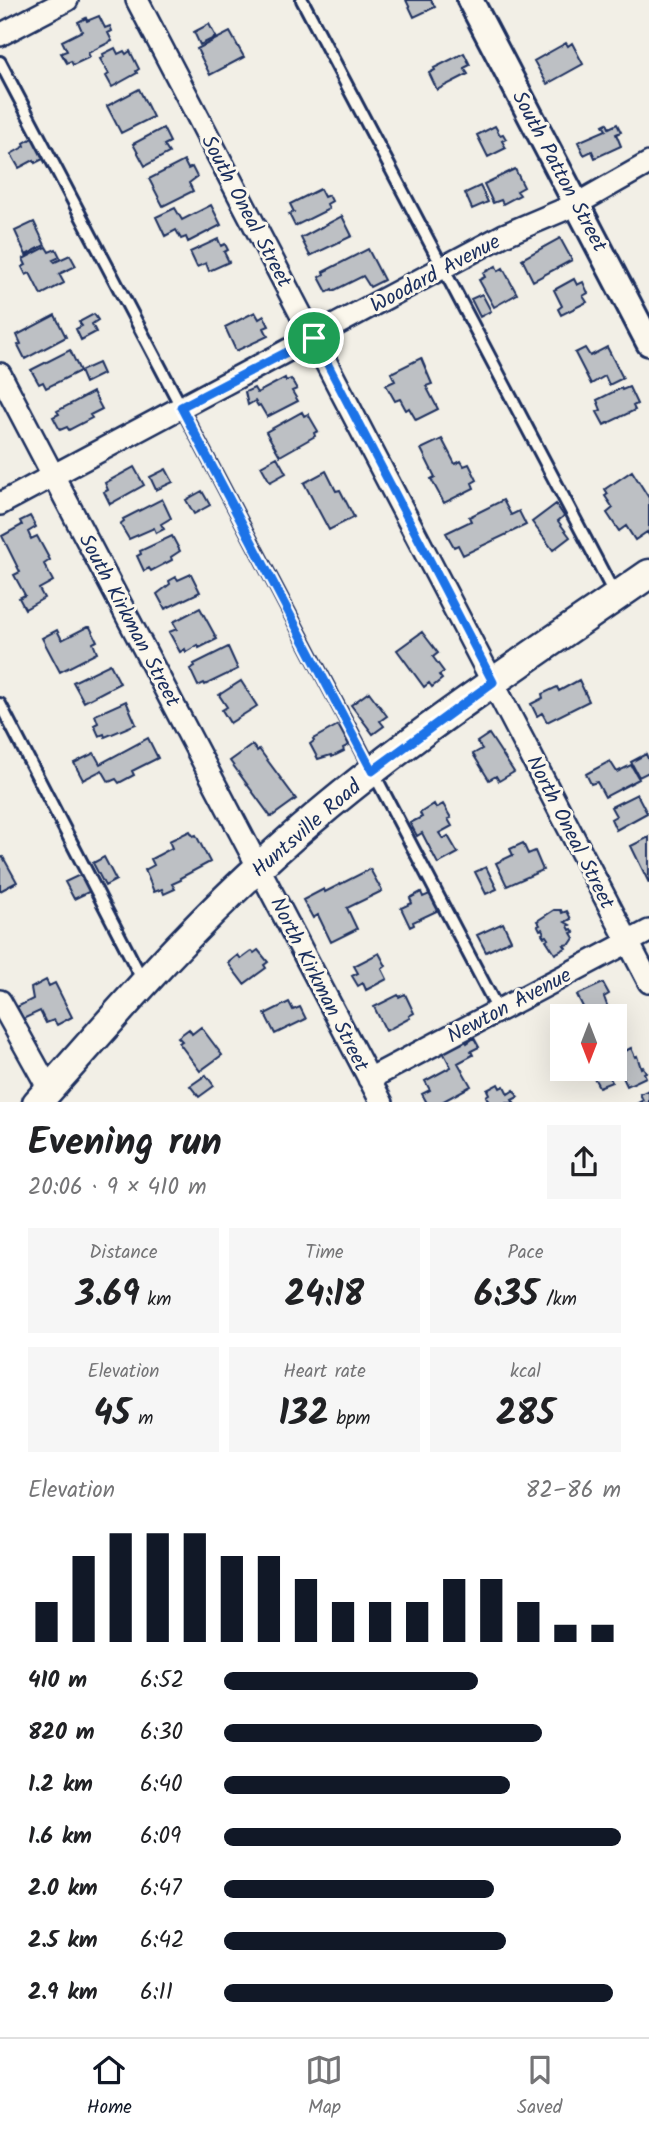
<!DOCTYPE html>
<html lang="en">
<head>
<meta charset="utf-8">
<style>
  :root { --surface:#fff; --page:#f6f6f6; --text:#202124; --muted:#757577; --line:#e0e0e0; --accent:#111827 }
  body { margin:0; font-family:Kalam,sans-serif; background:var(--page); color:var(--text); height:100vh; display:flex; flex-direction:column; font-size:26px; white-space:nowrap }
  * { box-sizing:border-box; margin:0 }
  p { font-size:23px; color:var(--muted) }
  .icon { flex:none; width:38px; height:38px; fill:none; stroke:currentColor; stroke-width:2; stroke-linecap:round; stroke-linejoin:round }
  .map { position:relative; height:1102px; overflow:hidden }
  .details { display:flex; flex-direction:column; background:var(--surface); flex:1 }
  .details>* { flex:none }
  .needle { width:46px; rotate:180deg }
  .fabs { position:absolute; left:550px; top:1004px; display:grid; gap:14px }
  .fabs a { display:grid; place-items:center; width:77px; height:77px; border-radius:0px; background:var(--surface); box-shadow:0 7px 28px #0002; font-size:35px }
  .pin { position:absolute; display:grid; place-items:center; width:60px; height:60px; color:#fff; margin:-30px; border:4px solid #fff; border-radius:50%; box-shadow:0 2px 7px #0007 }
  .round { display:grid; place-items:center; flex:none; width:74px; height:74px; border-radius:0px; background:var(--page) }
  .overview { display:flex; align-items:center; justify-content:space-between; height:119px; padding:0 28px }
  h1 { font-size:38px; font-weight:600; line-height:52px }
  .stats { display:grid; grid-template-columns:repeat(3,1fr); gap:10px; height:119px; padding:7px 28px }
  .stats div { display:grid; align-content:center; border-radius:0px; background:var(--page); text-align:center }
  .stats b { font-size:35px; font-weight:600 }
  .stats small { font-size:19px; font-weight:400 }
  .stats p { font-size:19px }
  .chart { height:196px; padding:14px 28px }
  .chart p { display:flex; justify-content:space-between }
  .chart svg { width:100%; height:126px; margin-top:7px; stroke:var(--accent); stroke-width:6 }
  ul { padding:0 28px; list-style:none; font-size:23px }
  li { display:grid; grid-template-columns:112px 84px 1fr; align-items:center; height:52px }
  li i { height:18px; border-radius:9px; background:var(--accent) }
  .tab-bar { display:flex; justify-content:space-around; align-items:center; height:98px; border-top:2px solid var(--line); background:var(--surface); font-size:19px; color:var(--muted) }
  .tab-bar a { display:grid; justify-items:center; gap:4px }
  .tab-bar .active { color:var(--accent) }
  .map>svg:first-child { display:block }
</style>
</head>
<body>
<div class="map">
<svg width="649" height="1103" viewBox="0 0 649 1103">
  <rect width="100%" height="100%" fill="#f2efe6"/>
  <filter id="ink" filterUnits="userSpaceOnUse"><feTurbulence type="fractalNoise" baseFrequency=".0143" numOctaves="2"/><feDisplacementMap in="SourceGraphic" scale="14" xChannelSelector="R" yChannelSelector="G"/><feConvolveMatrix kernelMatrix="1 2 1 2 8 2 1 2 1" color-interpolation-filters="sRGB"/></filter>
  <g filter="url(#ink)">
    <path fill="#bdc0c4" stroke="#1b2f5e" stroke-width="2" d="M406 0H431L435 7 414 17Z
      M99 16 105 28 110 26 112 31 108 33 112 41 88 53 90 57 73 65 71 61 67 63 61 53 67 51 62 41 82 31 78 22 86 18 87 21Z
      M209 24 216 37 200 45 194 32Z
      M230 32 244 57 210 75 197 49Z
      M566 43 568 46 572 43 583 64 547 84 534 61Z
      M115 48 118 54 124 51 126 54 130 51 139 69 136 71 137 73 112 87 106 76 109 74 100 59 104 57 103 54Z
      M464 53 470 65 464 68 468 74 437 90 429 73 435 70 434 68Z
      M139 89 153 117 121 133 107 106Z
      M607 123 609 128 617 124 621 132 616 134 621 146 595 158 592 151 584 155 578 142 606 130 603 125Z
      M495 126 500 135 503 134 506 139 502 141 506 148 488 157 477 135Z
      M163 128 170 142 164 145 169 153 145 166 133 144Z
      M36 136 47 157 35 163 34 160 19 168 11 154 25 146 24 143Z
      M184 161 188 169 192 167 197 177 189 183 193 191 163 206 149 179Z
      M515 169 524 187 517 191 520 195 503 204 501 200 493 203 484 184Z
      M480 186 488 202 472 209 465 193Z
      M320 189 324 197 329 195 332 201 327 204 329 209 295 226 289 214 294 212 290 204Z
      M211 205 221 225 188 242 186 237 181 239 176 230 165 236 156 217 175 208 182 220Z
      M342 216 352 236 310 256 301 238Z
      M34 222 45 245 26 255 15 231Z
      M560 238 572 260 533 281 522 259Z
      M218 239 221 246 225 244 228 250 224 252 229 262 209 271 206 263 197 267 190 252Z
      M46 247 49 252 56 249 60 257 53 260 55 262 70 255 76 266 59 274 64 283 41 295 30 273 26 275 22 267 26 265 23 259Z
      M368 249 384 280 370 287 363 276 333 291 332 289 327 292 319 277 324 274 323 272Z
      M496 266 498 271 503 268 517 294 494 307 479 280 485 277 483 273Z
      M574 279 577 285 583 282 588 293 583 296 587 302 561 315 558 309 562 306 554 290Z
      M482 294 491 311 480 317 471 299Z
      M255 312 259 319 264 316 269 326 264 328 268 336 236 351 225 327Z
      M94 314 98 320 92 324 96 332 81 340 76 329 82 326 79 322Z
      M55 315 66 337 25 359 18 345 21 344 17 335Z
      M607 347 623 378 609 385 605 376 591 384 575 353 585 348 590 356Z
      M70 350 80 371 46 388 43 382 39 384 31 370Z
      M421 358 432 384 426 386 438 409 416 420 409 408 406 410 400 399 395 401 386 385 395 381 391 373Z
      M98 363 103 374 85 383 80 371Z
      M285 378 286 381 291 379 297 389 292 391 298 401 267 417 260 405 258 406 255 401 248 405 245 392 254 388 257 393Z
      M629 387 637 404 633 406 635 410 604 425 597 412 601 410 597 400 621 388 622 390Z
      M93 392 102 409 90 415 92 418 69 430 67 427 60 430 53 417 59 414 57 411Z
      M302 412 304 416 308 414 318 431 314 433 315 436 280 456 266 432Z
      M442 439 455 464 461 461 464 466 469 464 477 480 472 483 474 488 444 503 431 479 435 477 421 449Z
      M277 457 286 473 270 482 261 466Z
      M134 467 144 485 110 504 104 492 108 490 105 483Z
      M166 469 173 482 156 490 150 477Z
      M326 471 336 491 340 490 354 517 329 530 304 483Z
      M632 471 649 498V535L647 532 635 540 626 526 619 531 607 513 613 508 605 496 608 494 605 489Z
      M202 491 210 505 194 514 186 500Z
      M162 499 171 518 161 524 164 529 156 533 154 528 129 539 120 524 124 521 123 519Z
      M503 500 511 515 519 511 526 525 463 555 458 545 454 547 446 533 471 521 469 517Z
      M556 504 564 516 558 521 570 537 553 550 532 522Z
      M30 516 36 527 28 532 31 539 37 536 50 560 44 564 53 581 39 589 44 598 25 609 19 598 25 595 14 575 20 572 2 536 22 525 20 521Z
      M172 536 180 551 171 557 172 560 151 571 149 568 144 571 137 556 141 554 140 551Z
      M191 574 200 592 165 609 157 594 170 584 169 581 176 577 178 580Z
      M200 608 217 639 199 648 198 645 186 652 185 649 180 652 169 632 177 629 173 622Z
      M87 627H90L97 641 93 643 97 653 60 672 42 638 57 630 62 640Z
      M422 632 438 653 433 657 444 672 439 675 442 679 432 687 429 683 424 687 397 650Z
      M228 647 238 669 205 685 204 683 198 686 190 669 195 666 194 664Z
      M110 664 120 683 84 702 73 682Z
      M579 680 589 701 547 722 542 713 537 716 531 704 543 698 542 694 557 687 559 691Z
      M241 681 257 706 230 723 222 710 227 707 219 695Z
      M369 692 387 716 380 721 384 726 373 734 351 705Z
      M126 701 136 724 105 737 104 734 99 736 94 725 98 723 95 715Z
      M338 725 349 745 343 748 344 751 332 757 331 755 318 759 310 744 314 741 313 739Z
      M489 734 514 772 499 781 496 776 489 780 473 754 482 749 477 742Z
      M148 738 158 758 132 771 134 775 119 783 116 779 109 782 102 770 83 780 74 763 94 753 100 764Z
      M252 745 257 751 259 749 296 799 271 817 230 761Z
      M646 754 649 761V772L639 777 631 762Z
      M610 761 617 772 631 765 639 779 605 797 597 782 591 784 586 774Z
      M637 794 647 813 616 830 611 819 616 816 611 807Z
      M434 804 436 808 443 804 451 818 448 819 452 826 439 833 443 839 448 836 458 853 438 864 422 833 417 836 410 823 422 817 420 813Z
      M190 831 193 836 196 835 210 862 180 878 181 880 172 884 175 889 164 894 162 889 154 892 145 870 154 865 151 859 172 848 169 841Z
      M649 837V883L631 846Z
      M523 843 528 854 535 851 543 870 507 886 496 863 513 855 510 849Z
      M3 857 17 882 0 891V858Z
      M104 857 116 880 105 886 93 863Z
      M486 867 497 889 486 894 475 872Z
      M370 869 382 891 347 908 357 929 331 942 318 915 313 918 303 900 324 889 325 892Z
      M86 872 95 889 74 899 65 882Z
      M421 892 423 897 432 893 443 908 413 922 414 925 410 927 401 908 412 903 410 898Z
      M554 910H561L562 913 567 911 571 919 565 922 570 925 568 926 570 930 572 929 574 932 571 933 574 938 570 944 564 945 566 948 555 954 546 940 548 939 546 936 544 937 542 934 544 933 542 929 540 930 538 926 540 925 537 921Z
      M503 923 511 940 486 952 477 935Z
      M258 950 268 962 264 965 266 968 244 984 228 963 238 955 241 959 252 951 254 953Z
      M379 953 386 966 382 969 387 979 366 990 363 983 358 986 352 976 358 973 354 966Z
      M46 980 49 986 55 983 72 1017 57 1025 54 1020 46 1023 40 1011 23 1019 17 1007 33 999 31 988Z
      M603 983 609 994 604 997 611 1016 588 1017 577 995Z
      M405 994 414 1013 409 1016 410 1018 386 1031 374 1007 398 995 399 997Z
      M289 1002 293 1010 300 1007 306 1019 275 1034 265 1014Z
      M201 1027 222 1055 200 1071 179 1043 182 1041 178 1037 189 1029 192 1034Z
      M474 1038 479 1047 471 1051 473 1055 458 1063 471 1086 440 1103H427L422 1094 430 1090 425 1081 451 1067 443 1052 465 1040 467 1043Z
      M631 1048 635 1057 637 1056 641 1068 643 1067 646 1072 644 1073 646 1077 627 1086 621 1073 616 1075 615 1073 609 1076 612 1082 599 1087 590 1070 614 1069V1057Z
      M206 1075 214 1086 199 1097 190 1086Z
      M498 1084 500 1088 504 1086 508 1094 514 1090 518 1097 512 1100 514 1103H489L486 1096 489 1094 487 1090Z
      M649 1090V1103H638L643 1100 640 1094Z"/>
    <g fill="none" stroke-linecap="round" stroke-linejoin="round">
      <defs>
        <path id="service" d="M302 0 615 595
          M0 62 498 1010
          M0 704 143 981"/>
        <path id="minor" d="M137 0 649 982
          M0 35 67 0
          M0 374 382 1103
          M0 504 504 235 577 204 649 163
          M0 1001 49 1089
          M369 1079 649 931"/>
        <path id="tertiary" d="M470 0 649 343"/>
        <path id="secondary" d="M37 1103C109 1023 179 940 259 867 378 756 515 667 649 574"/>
      </defs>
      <use href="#service" stroke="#1b2f5e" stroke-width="16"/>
      <use href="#minor" stroke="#1b2f5e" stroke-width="26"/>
      <use href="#tertiary" stroke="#1b2f5e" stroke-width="30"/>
      <use href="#secondary" stroke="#1b2f5e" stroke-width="33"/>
      <use href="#service" stroke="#fbf7ec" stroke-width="10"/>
      <use href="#minor" stroke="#fbf7ec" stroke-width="21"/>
      <use href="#tertiary" stroke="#fbf7ec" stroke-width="24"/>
      <use href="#secondary" stroke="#fbf7ec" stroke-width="28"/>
    </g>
  </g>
  <g fill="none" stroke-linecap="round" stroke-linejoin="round" filter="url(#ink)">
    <defs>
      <path id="route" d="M314 338 493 682 372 771 181 407Z"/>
    </defs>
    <use href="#route" stroke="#fff" stroke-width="14"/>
    <use href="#route" stroke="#1a73e8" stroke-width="9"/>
  </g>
  <g text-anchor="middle" stroke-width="6" stroke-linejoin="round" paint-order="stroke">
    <g font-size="21" fill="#1b2f5e" stroke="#fbf7ec">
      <text transform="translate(560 171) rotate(62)" y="7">South Patton Street</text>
      <text transform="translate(247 211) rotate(62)" y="7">South Oneal Street</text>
      <text transform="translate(435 273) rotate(-28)" y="7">Woodard Avenue</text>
      <text transform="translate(130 620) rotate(62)" y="7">South Kirkman Street</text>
      <text transform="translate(306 828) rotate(-41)" y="7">Huntsville Road</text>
      <text transform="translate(571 832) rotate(63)" y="7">North Oneal Street</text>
      <text transform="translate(320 984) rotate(63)" y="7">North Kirkman Street</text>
      <text transform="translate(509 1005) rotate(-28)" y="7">Newton Avenue</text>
    </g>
  </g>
</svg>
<div class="fabs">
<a><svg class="needle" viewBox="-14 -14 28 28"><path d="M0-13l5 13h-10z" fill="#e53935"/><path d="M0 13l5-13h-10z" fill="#757577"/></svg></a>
</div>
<div class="pin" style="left:314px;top:338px;background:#1e9e55"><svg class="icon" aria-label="arrive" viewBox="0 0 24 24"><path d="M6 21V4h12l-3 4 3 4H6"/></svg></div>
</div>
<section class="details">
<div class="overview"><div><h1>Evening run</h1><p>20:06 · 9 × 410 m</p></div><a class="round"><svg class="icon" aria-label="share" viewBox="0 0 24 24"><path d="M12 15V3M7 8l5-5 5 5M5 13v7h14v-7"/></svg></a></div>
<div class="stats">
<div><p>Distance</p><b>3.69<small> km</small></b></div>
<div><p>Time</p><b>24:18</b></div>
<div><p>Pace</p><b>6:35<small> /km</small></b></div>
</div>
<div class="stats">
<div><p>Elevation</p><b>45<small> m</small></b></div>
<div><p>Heart rate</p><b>132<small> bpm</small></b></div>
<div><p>kcal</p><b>285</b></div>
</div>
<div class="chart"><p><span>Elevation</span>82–86 m</p>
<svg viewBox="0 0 160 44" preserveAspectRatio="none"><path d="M5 44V30M15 44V14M25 44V6M35 44V6M45 44V6M55 44V14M65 44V14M75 44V22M85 44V30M95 44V30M105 44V30M115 44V22M125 44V22M135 44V30M145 44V38M155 44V38"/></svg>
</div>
<ul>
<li><b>410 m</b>6:52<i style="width:64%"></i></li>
<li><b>820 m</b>6:30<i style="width:80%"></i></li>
<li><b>1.2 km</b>6:40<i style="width:72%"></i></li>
<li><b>1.6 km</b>6:09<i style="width:100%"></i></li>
<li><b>2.0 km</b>6:47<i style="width:68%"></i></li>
<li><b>2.5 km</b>6:42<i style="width:71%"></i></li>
<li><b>2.9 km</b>6:11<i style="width:98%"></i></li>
</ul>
</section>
<nav class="tab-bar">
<a class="active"><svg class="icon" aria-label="home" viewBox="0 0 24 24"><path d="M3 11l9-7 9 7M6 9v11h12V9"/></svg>Home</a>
<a><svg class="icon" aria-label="map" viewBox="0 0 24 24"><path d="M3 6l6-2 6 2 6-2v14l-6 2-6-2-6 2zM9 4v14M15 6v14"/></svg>Map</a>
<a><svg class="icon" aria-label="saved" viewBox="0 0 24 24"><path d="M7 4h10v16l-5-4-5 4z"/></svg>Saved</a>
</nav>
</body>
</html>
